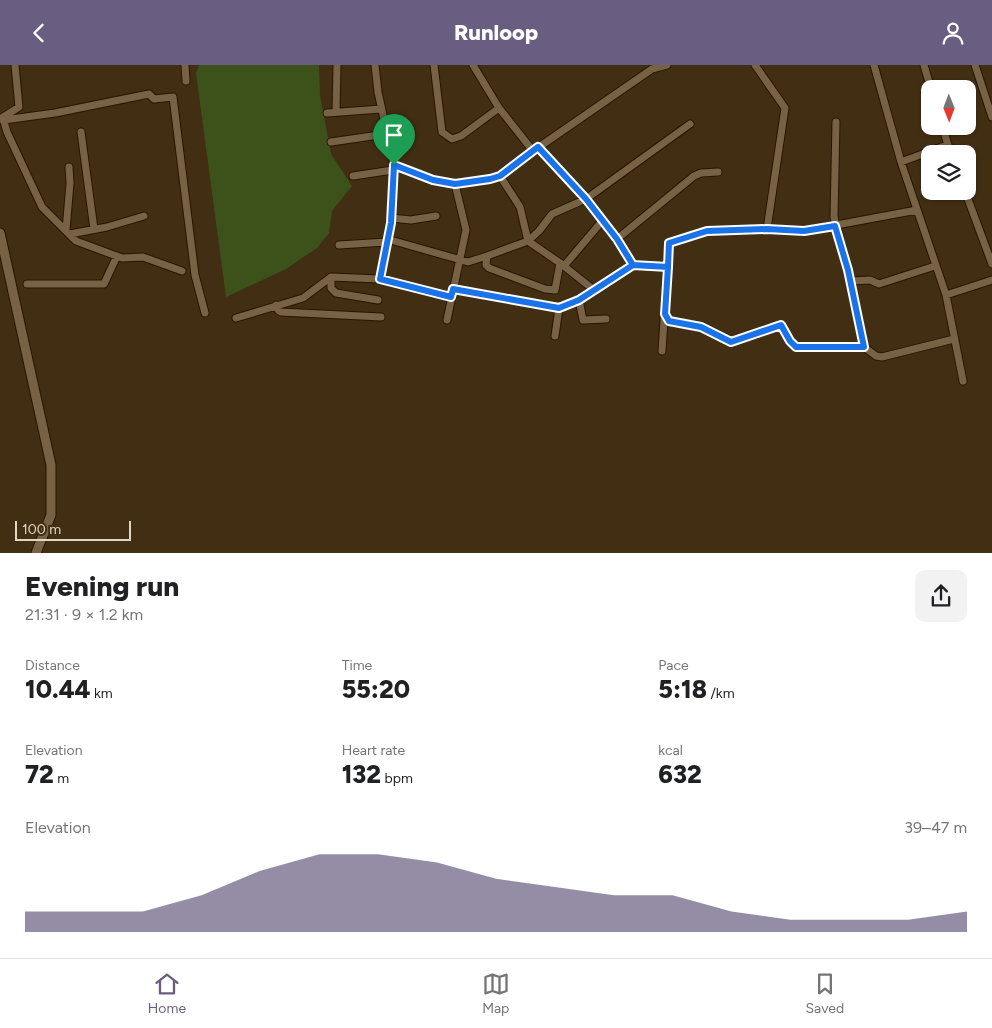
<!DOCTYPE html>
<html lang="en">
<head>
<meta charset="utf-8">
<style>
  :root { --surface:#fff; --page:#f2f2f2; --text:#202124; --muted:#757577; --line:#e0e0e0; --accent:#695e81 }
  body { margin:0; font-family:Figtree,sans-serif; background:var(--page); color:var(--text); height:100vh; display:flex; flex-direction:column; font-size:19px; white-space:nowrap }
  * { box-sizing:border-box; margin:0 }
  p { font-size:16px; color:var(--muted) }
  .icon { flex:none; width:28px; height:28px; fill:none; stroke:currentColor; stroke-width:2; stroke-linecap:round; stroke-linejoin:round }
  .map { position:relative; height:488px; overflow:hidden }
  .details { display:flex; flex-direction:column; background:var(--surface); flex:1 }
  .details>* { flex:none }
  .needle { width:32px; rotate:179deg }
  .buttons { position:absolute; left:921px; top:15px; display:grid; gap:10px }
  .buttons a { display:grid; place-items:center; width:55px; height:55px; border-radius:10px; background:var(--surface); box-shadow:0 1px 4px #0004; font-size:25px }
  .scale { position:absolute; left:15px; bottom:12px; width:116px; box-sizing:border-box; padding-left:5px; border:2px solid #e1d5c6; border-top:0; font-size:14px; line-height:18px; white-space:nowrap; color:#e1d5c6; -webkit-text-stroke:4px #422e13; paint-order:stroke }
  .pin { position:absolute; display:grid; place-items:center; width:42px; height:42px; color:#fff; margin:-51px -21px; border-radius:50% 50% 50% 0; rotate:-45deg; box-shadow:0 0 5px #0007 }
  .pin .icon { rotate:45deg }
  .round { display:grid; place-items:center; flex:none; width:52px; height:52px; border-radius:10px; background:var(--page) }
  .headline { display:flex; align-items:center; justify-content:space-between; height:85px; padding:0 25px }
  h1 { font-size:28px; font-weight:800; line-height:38px }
  .figures { display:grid; grid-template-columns:repeat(3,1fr); gap:8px; height:85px; padding:5px 25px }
  .figures div { display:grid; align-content:center }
  .figures b { font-size:25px; font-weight:800 }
  .figures small { font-size:14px; font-weight:400 }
  .figures p { font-size:14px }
  .chart { height:140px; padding:10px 25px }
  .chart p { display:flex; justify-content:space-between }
  .chart svg { width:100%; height:90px; margin-top:5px; fill:var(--accent); opacity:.7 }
  header { display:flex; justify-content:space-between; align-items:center; height:65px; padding:0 25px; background:var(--accent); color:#fff; font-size:22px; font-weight:800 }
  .menu { display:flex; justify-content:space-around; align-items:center; height:70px; border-top:1px solid var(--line); background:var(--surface); font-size:14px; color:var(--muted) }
  .menu a { display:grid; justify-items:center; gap:2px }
  .menu .on { color:var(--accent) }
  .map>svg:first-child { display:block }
</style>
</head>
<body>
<header><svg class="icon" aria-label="back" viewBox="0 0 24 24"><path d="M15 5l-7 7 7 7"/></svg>Runloop<svg class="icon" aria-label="person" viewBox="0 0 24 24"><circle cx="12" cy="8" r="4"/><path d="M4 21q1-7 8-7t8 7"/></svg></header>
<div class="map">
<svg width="992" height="488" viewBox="0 0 992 488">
  <rect width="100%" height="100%" fill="#422e13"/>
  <path fill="#3d511a" d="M199 0H319L320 30 331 89 352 121 332 146 329 168 317 183 286 204 226 232 196 8Z"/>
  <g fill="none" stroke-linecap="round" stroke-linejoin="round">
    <defs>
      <path id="minor" d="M185 0 186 16
        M375 0 378 27 394 100 391 158 380 214
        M434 0 442 67 452 74 461 71 499 43
        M473 0 499 43 533 86 539 82C573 121 606 155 633 199
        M755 0 785 43 767 164
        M874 0 901 97 946 230 963 316
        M924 0 931 24
        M975 0 992 52
        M336 47 337 0
        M327 48 381 44
        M3 53 7 67 42 142 76 176 122 193 143 192 182 206
        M0 54 19 42 15 0
        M4 55 55 48 149 29 154 34 173 32 195 210 205 248
        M836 57 834 152 848 205 864 282
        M942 61 951 89
        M81 67 94 164
        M331 77 386 69
        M539 82 652 4 667 0
        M901 97 947 80
        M394 100 433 115 455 119 490 114 500 111 533 86
        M353 111 393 105
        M500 111 520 142 528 176 560 198 594 225
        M965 126 992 199
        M391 153 411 155 436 151
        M66 165 70 118 69 102
        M70 169 107 162 144 151
        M387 174 468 197 487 191
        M617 174 694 111 701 108 718 107
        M339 180 386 177
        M560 198 555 225 545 224 489 203 486 200 487 191 528 176 539 166 552 149 586 134 690 59
        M564 201 603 155
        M331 212V223L336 228 378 235
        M851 216 870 215 879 219 935 201
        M27 219H104L117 191
        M453 224 559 243 579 235 633 199 668 202
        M946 230 992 215
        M579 235 583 255 606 254
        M276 240 278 245 281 247 381 252
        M665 249 669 256 701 262 731 277 781 260 790 276 796 282H864L876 291 882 292 954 274
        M236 253 303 233 331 212 380 214 451 232
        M447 255 466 165 455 119
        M555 271 559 243
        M662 286 669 178 707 166 767 164 804 166 917 145"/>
      <path id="tertiary" d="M0 168 51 400V450L36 488"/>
    </defs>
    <use href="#minor" stroke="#281600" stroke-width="9"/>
    <use href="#tertiary" stroke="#281600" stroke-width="11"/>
    <use href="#minor" stroke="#786246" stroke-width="7"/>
    <use href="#tertiary" stroke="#786246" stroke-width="9"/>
  </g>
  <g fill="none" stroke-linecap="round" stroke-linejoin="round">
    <defs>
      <path id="route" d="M394 100 391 158 380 214 451 232 453 224 559 243 579 235 633 200 668 202 669 178 707 166 767 164 804 166 835 161 848 205 864 282H796L790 276 781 260 731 277 701 262 669 256 665 249 668 202 633 200 617 174 586 134 538 82 500 111 490 114 455 119 433 115 394 100"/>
    </defs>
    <use href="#route" stroke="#fff" stroke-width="10"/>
    <use href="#route" stroke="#1a73e8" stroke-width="6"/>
  </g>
</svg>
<div class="buttons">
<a><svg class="needle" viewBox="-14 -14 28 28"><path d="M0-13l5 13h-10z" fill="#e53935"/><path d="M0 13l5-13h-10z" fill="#757577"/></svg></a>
<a><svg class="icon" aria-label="layers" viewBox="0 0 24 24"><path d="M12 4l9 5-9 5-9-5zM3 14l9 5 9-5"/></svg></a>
</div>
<div class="scale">100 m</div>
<div class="pin" style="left:394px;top:100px;background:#1e9e55"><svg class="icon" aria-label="arrive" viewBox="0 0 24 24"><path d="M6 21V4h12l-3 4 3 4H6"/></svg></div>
</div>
<section class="details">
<div class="headline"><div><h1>Evening run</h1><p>21:31 · 9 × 1.2 km</p></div><a class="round"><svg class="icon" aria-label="share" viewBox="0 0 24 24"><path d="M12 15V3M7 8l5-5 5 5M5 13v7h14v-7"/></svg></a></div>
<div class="figures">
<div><p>Distance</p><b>10.44<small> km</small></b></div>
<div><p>Time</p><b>55:20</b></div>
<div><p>Pace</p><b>5:18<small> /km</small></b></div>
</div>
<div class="figures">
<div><p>Elevation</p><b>72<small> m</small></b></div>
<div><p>Heart rate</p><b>132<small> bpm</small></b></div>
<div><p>kcal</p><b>632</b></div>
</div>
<div class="chart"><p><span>Elevation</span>39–47 m</p>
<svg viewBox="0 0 160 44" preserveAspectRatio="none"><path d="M0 44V34L10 34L20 34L30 26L40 14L50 6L60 6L70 10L80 18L90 22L100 26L110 26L120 34L130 38L140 38L150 38L160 34V44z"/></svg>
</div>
</section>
<nav class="menu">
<a class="on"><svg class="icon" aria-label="home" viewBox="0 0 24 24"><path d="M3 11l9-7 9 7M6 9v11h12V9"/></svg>Home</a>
<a><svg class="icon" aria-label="map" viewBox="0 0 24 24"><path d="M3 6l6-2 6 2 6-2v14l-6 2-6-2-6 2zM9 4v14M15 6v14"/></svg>Map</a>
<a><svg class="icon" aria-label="saved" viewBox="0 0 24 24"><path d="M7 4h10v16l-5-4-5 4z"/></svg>Saved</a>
</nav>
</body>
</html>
